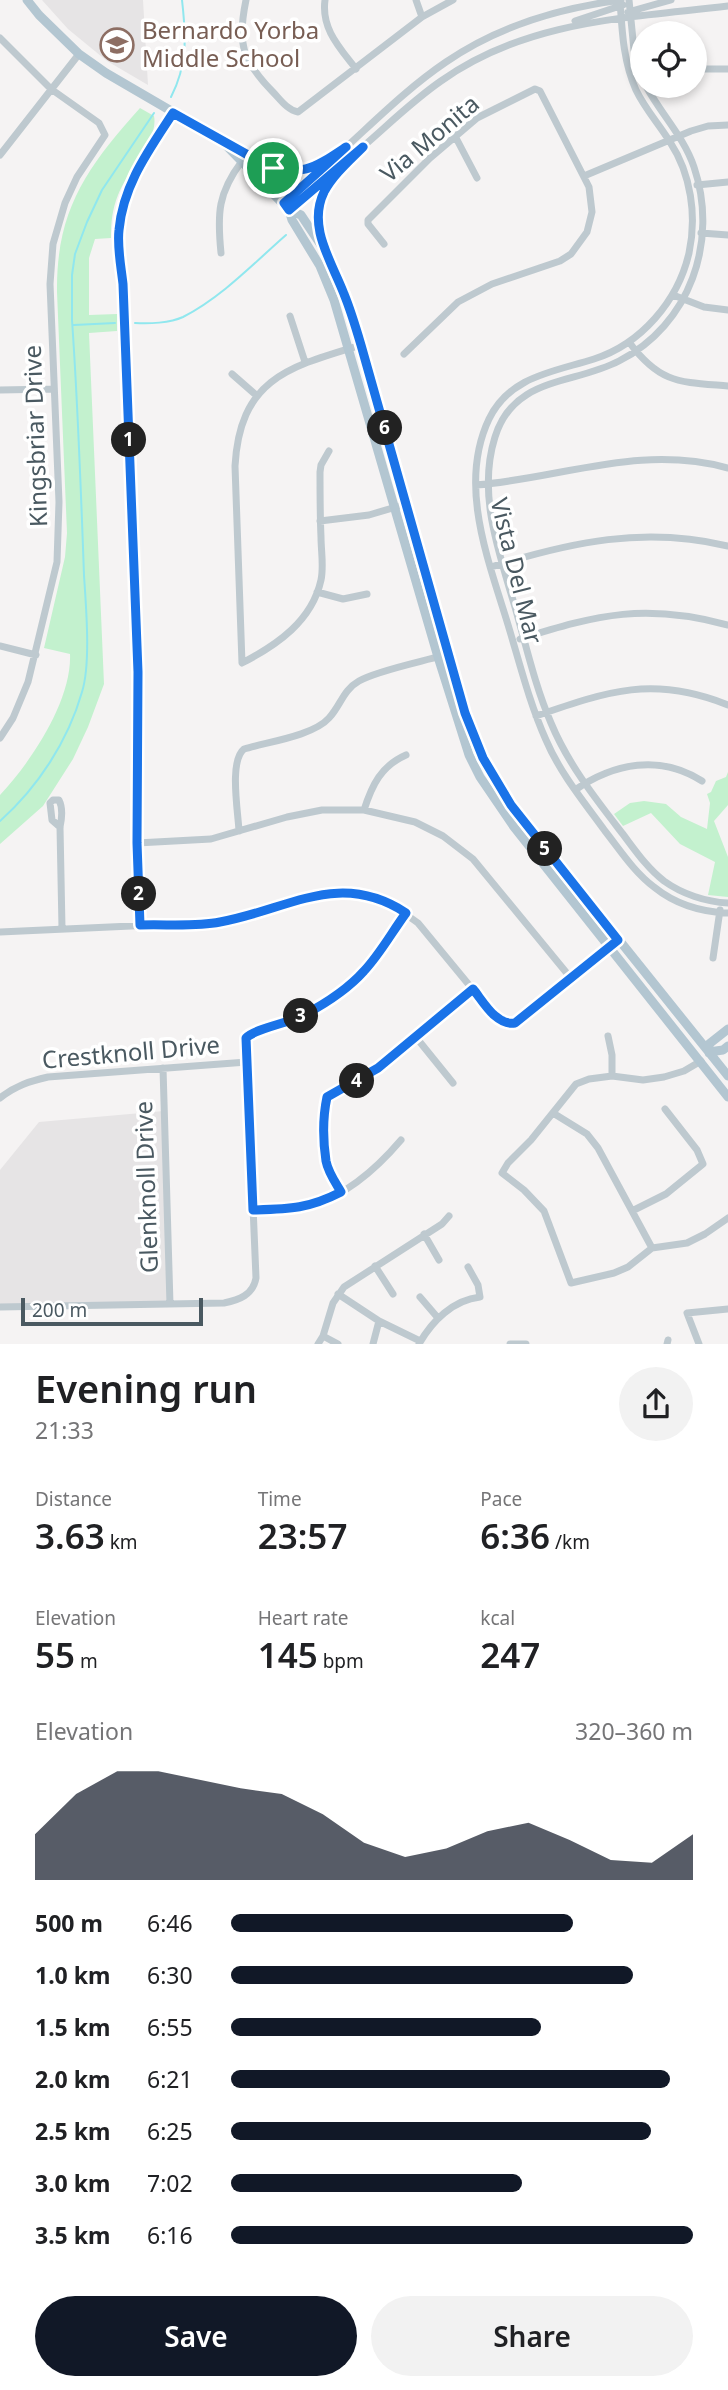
<!DOCTYPE html>
<html lang="en">
<head>
<meta charset="utf-8">
<style>
  :root { --surface:#fff; --page:#f2f2f2; --text:#202124; --muted:#757577; --accent:#111827 }
  body { margin:0; font-family:"Noto Sans",sans-serif; background:var(--page); color:var(--text); height:100vh; display:flex; flex-direction:column; font-size:26px; white-space:nowrap }
  * { box-sizing:border-box; margin:0 }
  p { font-size:23px; color:var(--muted) }
  .icon { flex:none; width:38px; height:38px; fill:none; stroke:currentColor; stroke-width:2; stroke-linecap:round; stroke-linejoin:round }
  .map { position:relative; height:1344px; overflow:hidden }
  .panel { display:flex; flex-direction:column; background:var(--surface); flex:1 }
  .panel>* { flex:none }
  .buttons { position:absolute; left:630px; top:21px; display:grid; gap:14px }
  .buttons a { display:grid; place-items:center; width:77px; height:77px; border-radius:50%; background:var(--surface); box-shadow:0 4px 10px #0003; font-size:35px }
  .scale { position:absolute; left:21px; bottom:18px; width:182px; box-sizing:border-box; padding-left:7px; border:4px solid #4a5961; border-top:0; font-size:19px; line-height:24px; white-space:nowrap; color:#4a5961; -webkit-text-stroke:5px #fff; paint-order:stroke }
  .pin { position:absolute; display:grid; place-items:center; width:60px; height:60px; color:#fff; margin:-30px; border:4px solid #fff; border-radius:50%; box-shadow:0 2px 7px #0007 }
  .km { position:absolute; width:35px; height:35px; margin:-18px; border-radius:50%; background:#222; color:#fff; font-size:19px; line-height:35px; text-align:center }
  .round { display:grid; place-items:center; flex:none; width:74px; height:74px; border-radius:37px; background:var(--page) }
  .headline { display:flex; align-items:center; justify-content:space-between; height:119px; padding:0 35px }
  h1 { font-size:38px; font-weight:600; line-height:52px }
  .figures { display:grid; grid-template-columns:repeat(3,1fr); gap:10px; height:119px; padding:7px 35px }
  .figures div { display:grid; align-content:center }
  .figures b { font-size:35px; font-weight:600 }
  .figures small { font-size:19px; font-weight:400 }
  .figures p { font-size:19px }
  .chart { height:196px; padding:14px 35px }
  .chart p { display:flex; justify-content:space-between }
  .chart svg { width:100%; height:126px; margin-top:7px; fill:var(--accent); opacity:.7 }
  .cta { display:flex; gap:14px; margin-top:auto; padding:14px 35px }
  .cta a { flex:1; height:80px; border-radius:42px; background:var(--accent); color:#fff; font-size:28px; font-weight:600; line-height:80px; text-align:center }
  .cta a+a { background:var(--page); color:var(--text) }
  ul { padding:0 35px; list-style:none; font-size:23px }
  li { display:grid; grid-template-columns:112px 84px 1fr; align-items:center; height:52px }
  li i { height:18px; border-radius:9px; background:var(--accent) }
  .map>svg:first-child { display:block }
</style>
</head>
<body>
<div class="map">
<svg width="728" height="1344" viewBox="0 0 728 1344">
  <rect width="100%" height="100%" fill="#f5f3f3"/>
  <path fill="#e6e4e5" d="M42 0H143L148 85 107 61 68 29Z
    M164 1111 170 1304 0 1305V1170L39 1122Z"/>
  <path fill="#c3f1ce" d="M140 108 154 116C159 140 126 173 118 195 112 210 111 223 111 238L95 239 89 258V315L117 314V331L89 333 104 684 88 727 73 759 43 806 0 844V795C31 762 72 701 70 654L44 648 65 557 67 533 57 292C56 210 87 167 140 108Z
    M728 772V805L714 821 728 857V897L708 895 715 862 680 844 651 813 623 826 614 814 630 803 644 801 666 804 681 817 707 829 710 803 707 794 711 792 716 781 726 777Z"/>
  <g fill="none" stroke-linecap="round" stroke-linejoin="round">
    <path stroke="#90e7ee" stroke-width="2" d="M171 97C188 64 186 35 182 0
      M135 323C149 324 170 323 183 317 222 297 254 263 286 235
      M74 325 115 323
      M0 821C38 787 68 741 82 692 91 663 86 607 84 575 81 490 78 405 72 320V275L75 254 87 222 102 190 154 113"/>
    <path stroke="#bec9cf" stroke-width="7" d="M246 0C237 43 242 60 272 91 280 99 287 110 298 112L422 17 453 0
      M325 0C321 29 340 48 356 69
      M416 0 422 17
      M620 0C622 30 623 61 636 90 645 109 659 124 670 142 691 174 697 216 689 253 678 301 641 344 594 359 553 372 510 376 489 419 459 482 486 554 505 615 518 656 528 700 546 740 560 773 584 802 605 831 620 850 634 872 654 887 675 904 701 912 728 913
      M629 0 634 50 642 75
      M628 12 671 0
      M575 21 623 5
      M0 38 51 89 99 123 105 135 77 177 65 203 53 244 50 284 59 502 57 562 28 682 13 718 0 738
      M695 69H728
      M646 86C661 114 684 137 694 167 719 241 690 325 619 361 573 385 514 376 495 437 477 494 499 552 515 607 526 645 535 686 551 723 568 764 595 798 622 833 635 850 647 868 664 881 682 894 706 902 728 903
      M455 136 477 178
      M344 149C377 119 409 87 446 62 498 26 560 8 621 0
      M359 150C386 127 412 101 441 81 527 20 627 18 728 6
      M0 155 79 54
      M584 176 691 131 708 126 728 125
      M697 185 728 182
      M284 203 335 157
      M289 210 339 167
      M701 233 728 235
      M384 244 368 224V220L430 158 477 118 535 89 540 91 589 187 592 212 587 232 571 254 560 261 492 284 458 302 404 354
      M221 253C217 213 218 193 242 161
      M673 295 704 307 728 310
      M290 316 305 362
      M629 342C660 384 680 382 728 386
      M232 374 256 395
      M0 390 54 389
      M329 451 321 465 320 472C320 493 320 515 321 537 321 551 324 566 321 580 312 621 277 645 242 663L235 466C240 379 288 367 361 345
      M476 485C563 478 639 444 728 468
      M320 521 369 515 406 504
      M491 567C571 542 644 526 728 546
      M317 592 343 599 367 594
      M520 639C599 614 646 603 728 625
      M0 646 36 655
      M536 716C608 691 654 675 728 705
      M575 790C614 763 660 754 702 781
      M364 810C372 785 381 766 406 755
      M60 827 52 820 50 803 53 800H59C63 808 62 818 60 827L62 928
      M239 831C238 811 229 761 244 749 267 742 313 736 329 718 341 705 343 690 359 681 376 671 420 662 441 656
      M137 843 211 839 287 817 322 810H364L415 822 443 836 473 859 570 977
      M140 925 137 843 138 672 123 284C121 266 118 247 119 230 123 185 149 150 173 113
      M0 932 219 922 334 892 357 893 390 903 418 923 493 1014C500 1020 505 1025 515 1023L618 940
      M713 958 720 910
      M415 1036 453 1083
      M608 1036 612 1055V1076
      M701 1061 684 1071 664 1077 643 1080 612 1076 589 1079 576 1084 531 1140 508 1163 502 1173 524 1190 544 1211 571 1283 614 1273 628 1267 652 1248 687 1243 705 1234 728 1218
      M163 1068 170 1304
      M0 1098C15 1086 30 1081 48 1077L247 1062
      M553 1113 587 1134 598 1148 652 1248
      M341 1192C335 1182 328 1172 326 1161 323 1141 323 1116 327 1097L378 1068 473 989
      M253 1210C272 1209 294 1211 313 1205 348 1194 378 1167 401 1140
      M632 1211 666 1194 703 1164 697 1150 665 1109
      M424 1234 439 1260
      M375 1266 393 1294
      M338 1294 379 1321 420 1341
      M420 1297 438 1318
      M0 1307 224 1303C239 1300 253 1295 256 1278L246 1038C254 1030 288 1023 302 1016 323 1005 348 989 364 971 380 954 392 932 406 913
      M323 1336 338 1344
      M318 1344 323 1336 333 1303 344 1287 442 1224 449 1216
      M373 1344 379 1321
      M419 1344C432 1321 453 1300 480 1297L478 1285 468 1267
      M510 1344H526
      M667 1344 668 1340
      M699 1344 687 1313 728 1309"/>
    <path stroke="#b3c6d1" stroke-width="9" d="M27 0 39 15 79 54 106 73 221 140 289 210 292 220 320 266 334 300 438 657 469 755 480 777 514 827 728 1097
      M233 147C286 177 293 182 346 147
      M289 210 301 215 325 251 352 315 465 713 483 758 511 805 728 1076
      M324 246C310 196 330 181 363 147
      M709 1052 723 1050 728 1046
      M709 1053V1044L728 1029"/>
  </g>
  <g fill="none" stroke-linecap="round" stroke-linejoin="round">
    <defs>
      <path id="route" d="M173 113 264 164C300 179 316 167 346 147L284 203 289 210 363 147C349 161 333 175 324 192 307 227 332 262 344 294 351 311 356 328 361 345L465 713 483 758 511 805 618 940 515 1023C496 1026 483 1001 473 989L378 1068 327 1097C323 1116 323 1141 326 1161 328 1172 335 1182 341 1192 308 1209 289 1209 253 1210L246 1038C254 1029 288 1023 302 1016 323 1005 348 989 364 971 380 954 392 932 406 913 339 869 288 910 220 922 195 927 166 924 140 925L137 843 138 672 123 284C121 266 117 247 119 230 123 185 149 150 173 113Z"/>
    </defs>
    <use href="#route" stroke="#fff" stroke-width="14"/>
    <use href="#route" stroke="#1a73e8" stroke-width="9"/>
  </g>
  <defs>
    <symbol id="school-ring" viewBox="-11 -11 22 22"><circle r="9.5" fill="#fff" stroke="#8d6e63" stroke-width="1.5"/><path d="M0-5L7-2L0 1L-7-2ZM-4 1L0 2.5L4 1V4Q0 6-4 4Z" fill="#8d6e63"/></symbol>
  </defs>
  <g fill-rule="evenodd">
    <use href="#school-ring" x="98" y="26" width="38" height="38"/>
  </g>
  <g text-anchor="middle" stroke-width="7" stroke-linejoin="round" paint-order="stroke">
    <g font-size="24" fill="#785e54" stroke="#fff" text-anchor="start">
      <text x="142" y="39">Bernardo Yorba<tspan x="142" dy="28">Middle School</tspan></text>
    </g>
    <g font-size="24" fill="#4a5961" stroke="#fff">
      <text transform="translate(430 139) rotate(-40)" y="8">Via Monita</text>
      <text transform="translate(36 436) rotate(-92)" y="8">Kingsbriar Drive</text>
      <text transform="translate(516 571) rotate(76)" y="8">Vista Del Mar</text>
      <text transform="translate(131 1053) rotate(-5)" y="8">Crestknoll Drive</text>
      <text transform="translate(147 1187) rotate(-92)" y="8">Glenknoll Drive</text>
    </g>
  </g>
</svg>
<div class="buttons">
<a><svg class="icon" aria-label="locate" viewBox="0 0 24 24"><circle cx="12" cy="12" r="6"/><path d="M12 2v4M12 18v4M2 12h4M18 12h4"/></svg></a>
</div>
<div class="scale">200 m</div>
<div class="pin" style="left:273px;top:168px;background:#1e9e55"><svg class="icon" aria-label="arrive" viewBox="0 0 24 24"><path d="M6 21V4h12l-3 4 3 4H6"/></svg></div>
<b class="km" style="left:129px;top:440px">1</b>
<b class="km" style="left:139px;top:894px">2</b>
<b class="km" style="left:301px;top:1016px">3</b>
<b class="km" style="left:357px;top:1081px">4</b>
<b class="km" style="left:545px;top:849px">5</b>
<b class="km" style="left:385px;top:428px">6</b>
</div>
<section class="panel">
<div class="headline"><div><h1>Evening run</h1><p>21:33</p></div><a class="round"><svg class="icon" aria-label="share" viewBox="0 0 24 24"><path d="M12 15V3M7 8l5-5 5 5M5 13v7h14v-7"/></svg></a></div>
<div class="figures">
<div><p>Distance</p><b>3.63<small> km</small></b></div>
<div><p>Time</p><b>23:57</b></div>
<div><p>Pace</p><b>6:36<small> /km</small></b></div>
</div>
<div class="figures">
<div><p>Elevation</p><b>55<small> m</small></b></div>
<div><p>Heart rate</p><b>145<small> bpm</small></b></div>
<div><p>kcal</p><b>247</b></div>
</div>
<div class="chart"><p><span>Elevation</span>320–360 m</p>
<svg viewBox="0 0 160 44" preserveAspectRatio="none"><path d="M0 44V28L10 14L20 6L30 6L40 9L50 12L60 14L70 21L80 31L90 36L100 33L110 27L120 24L130 30L140 37L150 38L160 28V44z"/></svg>
</div>
<ul>
<li><b>500 m</b>6:46<i style="width:74%"></i></li>
<li><b>1.0 km</b>6:30<i style="width:87%"></i></li>
<li><b>1.5 km</b>6:55<i style="width:67%"></i></li>
<li><b>2.0 km</b>6:21<i style="width:95%"></i></li>
<li><b>2.5 km</b>6:25<i style="width:91%"></i></li>
<li><b>3.0 km</b>7:02<i style="width:63%"></i></li>
<li><b>3.5 km</b>6:16<i style="width:100%"></i></li>
</ul>
<div class="cta"><a>Save</a><a>Share</a></div>
</section>
</body>
</html>
